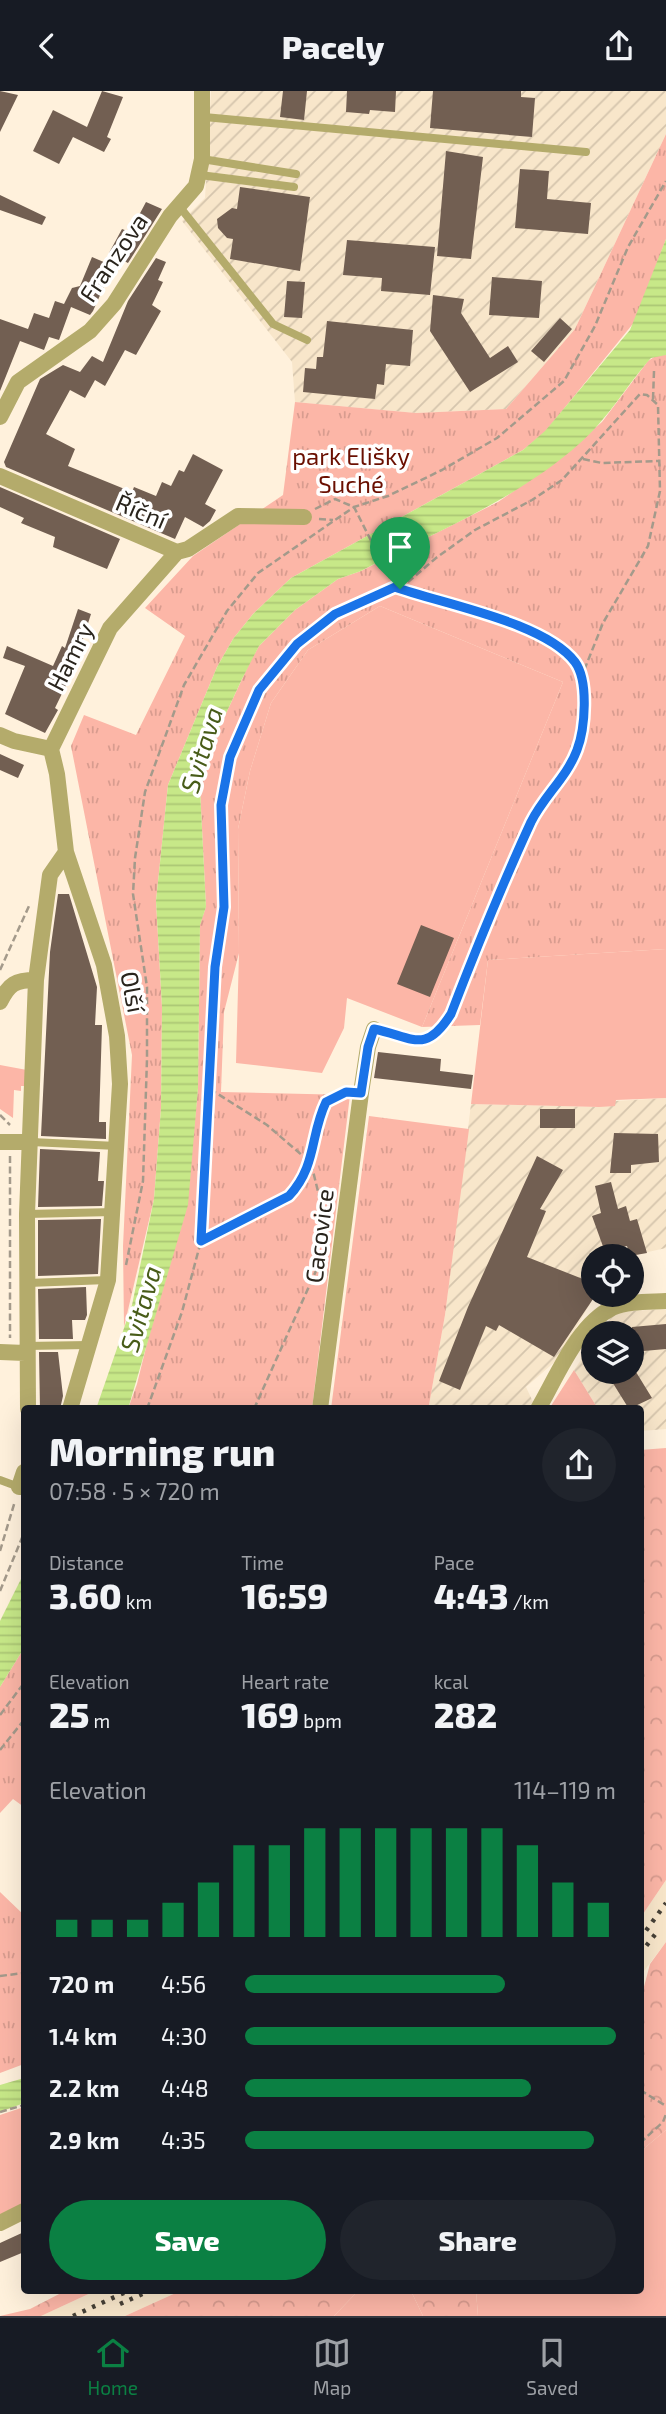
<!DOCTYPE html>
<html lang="en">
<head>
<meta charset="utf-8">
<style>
  :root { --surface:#171b24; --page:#20242c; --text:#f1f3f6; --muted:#9ea1a6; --line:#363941; --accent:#0b8043 }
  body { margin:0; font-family:"Exo 2",sans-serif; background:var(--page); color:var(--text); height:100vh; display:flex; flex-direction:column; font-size:26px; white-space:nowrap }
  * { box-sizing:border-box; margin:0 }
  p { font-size:23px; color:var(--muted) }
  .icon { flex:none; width:38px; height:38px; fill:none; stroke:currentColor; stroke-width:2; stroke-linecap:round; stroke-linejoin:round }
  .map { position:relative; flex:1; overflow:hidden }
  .details { position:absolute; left:21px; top:1314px; width:623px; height:889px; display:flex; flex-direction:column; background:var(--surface); border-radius:7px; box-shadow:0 7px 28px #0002 }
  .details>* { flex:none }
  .fabs { position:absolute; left:581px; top:1153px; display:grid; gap:14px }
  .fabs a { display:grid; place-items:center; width:63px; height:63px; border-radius:50%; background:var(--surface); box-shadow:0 7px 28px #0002; font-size:35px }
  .pin { position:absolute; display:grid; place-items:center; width:60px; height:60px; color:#fff; margin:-72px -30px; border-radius:50% 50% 50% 0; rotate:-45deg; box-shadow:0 0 7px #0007 }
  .pin .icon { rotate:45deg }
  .round { display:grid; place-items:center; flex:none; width:74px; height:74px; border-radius:37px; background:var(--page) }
  .headline { display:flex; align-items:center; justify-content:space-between; height:119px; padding:0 28px }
  h1 { font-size:38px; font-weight:800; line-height:52px }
  .figures { display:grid; grid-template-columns:repeat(3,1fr); gap:10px; height:119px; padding:7px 28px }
  .figures div { display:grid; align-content:center }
  .figures b { font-size:35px; font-weight:800 }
  .figures small { font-size:19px; font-weight:400 }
  .figures p { font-size:19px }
  .chart { height:196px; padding:14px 28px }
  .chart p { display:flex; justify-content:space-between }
  .chart svg { width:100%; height:126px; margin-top:7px; stroke:var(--accent); stroke-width:6 }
  .primary-button { display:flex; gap:14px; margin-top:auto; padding:14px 28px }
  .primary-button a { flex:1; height:80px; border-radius:42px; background:var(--accent); color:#fff; font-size:28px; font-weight:800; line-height:80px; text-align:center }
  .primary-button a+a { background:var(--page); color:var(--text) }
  ul { padding:0 28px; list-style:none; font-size:23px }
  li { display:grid; grid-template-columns:112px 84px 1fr; align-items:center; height:52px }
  li i { height:18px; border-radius:9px; background:var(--accent) }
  header { display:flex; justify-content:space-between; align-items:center; height:91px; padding:0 28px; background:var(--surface); font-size:32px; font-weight:800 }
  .tab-bar { display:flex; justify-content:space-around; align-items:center; height:98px; border-top:2px solid var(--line); background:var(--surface); font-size:19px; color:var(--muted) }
  .tab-bar a { display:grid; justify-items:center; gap:4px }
  .tab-bar .on { color:var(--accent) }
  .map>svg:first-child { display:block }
</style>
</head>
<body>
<header><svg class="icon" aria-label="back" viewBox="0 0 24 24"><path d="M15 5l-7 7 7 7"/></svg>Pacely<svg class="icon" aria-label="share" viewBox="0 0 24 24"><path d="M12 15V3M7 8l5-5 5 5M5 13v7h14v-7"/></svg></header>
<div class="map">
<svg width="666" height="2225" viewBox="0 0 666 2225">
  <defs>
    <pattern id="industrial-furrows" width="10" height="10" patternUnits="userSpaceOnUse" patternTransform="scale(1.75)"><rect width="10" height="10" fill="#f8e6ca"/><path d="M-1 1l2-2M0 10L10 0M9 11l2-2" fill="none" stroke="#d5c5ad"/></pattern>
    <pattern id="forest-crowns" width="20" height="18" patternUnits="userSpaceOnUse" patternTransform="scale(1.75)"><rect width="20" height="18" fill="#fcb6a7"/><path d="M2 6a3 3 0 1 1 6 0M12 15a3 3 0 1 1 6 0" fill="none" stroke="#d89c8f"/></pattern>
    <pattern id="park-tufts" width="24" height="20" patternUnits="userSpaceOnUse" patternTransform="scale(1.75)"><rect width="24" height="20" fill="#fcb6a7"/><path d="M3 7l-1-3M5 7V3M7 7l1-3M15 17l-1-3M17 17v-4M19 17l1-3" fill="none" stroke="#d89c8f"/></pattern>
    <pattern id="water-rules" width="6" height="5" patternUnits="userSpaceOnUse" patternTransform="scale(1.75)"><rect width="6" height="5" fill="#c7e888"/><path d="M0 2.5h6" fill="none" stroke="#abc775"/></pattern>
  </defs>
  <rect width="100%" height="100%" fill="#fff1dc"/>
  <path fill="#f8e6ca" d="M666 1789V1851L641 1884V1826Z
    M95 2200H180L125 2225H41Z"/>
  <path fill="url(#industrial-furrows)" d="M211 0H666V43L575 238 506 318 416 322 295 311 292 271 182 130 205 107Z
    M666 1007V1157L630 1165 626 1151 617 1158 611 1149 600 1152 609 1151 612 1159 604 1161 608 1165 593 1166 595 1204 558 1268 526 1296 533 1311 529 1318H411L429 1314 445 1224 471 1013 599 1016 615 1010Z
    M666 1218V1338L641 1340 640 1318H598L574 1279 593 1252V1281H632V1242H600L615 1221Z"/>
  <path fill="#fcb6a7" d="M380 515 563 591 422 936 347 907 344 937 322 982 236 972 239 862 238 738 250 680 271 612 308 559Z
    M666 858V1007L616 1009 615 1015 599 1016 471 1013 488 869Z
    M0 974 27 979 26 995H21V1000L14 999 13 1027 0 1018Z
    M574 1279 598 1318H549Z
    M24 2016V2115L0 2127V2024Z
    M666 2039V2225H478L476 2200H640L641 2060Z
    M358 2200H411L423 2225H334Z"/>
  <path fill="url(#forest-crowns)" d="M666 1357V1789L641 1826 640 1359Z
    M666 1851V2039L641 2060V1907L650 1873Z
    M65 2200H95L41 2225H0L30 2218Z
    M180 2200H358L334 2225H125Z
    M411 2200H476L478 2225H423Z"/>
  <path fill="url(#park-tufts)" d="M666 43V148L636 229 545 341 523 359 291 487 253 523 233 548 217 576 168 694 156 810 162 916 161 1017 154 1108 124 1236 123 1155 132 964 71 655 84 624 136 644 185 545 145 517 193 465 283 404 295 311 416 322 506 318 575 238Z
    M659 263 666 264V858L488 869 480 934 422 936 563 591 380 515 308 559 271 612 250 680 238 738 239 862 224 921 221 1001 350 1004 312 1318H128L137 1293 190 1078 198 997 200 833 206 816 200 698 216 644 250 571 259 555 295 519 338 488 361 480 498 411 556 371 602 331 648 270Z
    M369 1025 469 1038 445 1224 429 1314 411 1318H331Z
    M24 1557V1716L13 1708 0 1722V1596Z
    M0 1801 24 1824V1973L0 1982Z"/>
  <path fill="url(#water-rules)" d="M666 148V264L651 267C626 295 608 328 579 353 516 409 435 441 361 480L338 488 295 519 259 555 242 588 216 644 200 698 206 816 200 834 198 997 188 1114 128 1318H96L132 1214 154 1108 161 1017 162 916 156 810 168 694 217 576 233 548 253 523 291 487 523 359 545 340 630 239Z
    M24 1482V1557L0 1596V1530Z
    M24 1987V2012L0 2021V1994Z"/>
  <path fill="#725f52" d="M0 0 18 4 0 41Z
    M102 0 123 6 107 46 111 48 104 61 73 46 59 73 33 60 53 19 87 36Z
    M283 0H307L304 29 280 26Z
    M347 0H396L395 21 370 19 369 23 346 21Z
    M433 0H521V6L535 7 532 46 430 37Z
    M446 60 483 66 471 168 437 165Z
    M520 78 549 80 547 108 591 112 588 143 515 137Z
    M240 96 310 106 300 180 230 168 233 148 227 147 218 137 217 128 232 117 237 118Z
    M0 104 46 126 42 134 0 119Z
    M146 111 162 118 128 172 109 162 122 138 130 141Z
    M347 149 435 156 430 204 381 200 382 187 343 184Z
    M92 166 113 175 93 220 90 224 71 216 59 249 49 246 44 259 20 250 0 300V228L28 238 34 222 49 227 55 210 64 213 72 197 80 195Z
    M156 167 166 171 158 189 163 191 152 214 161 220 136 264 125 259 105 295 95 289 85 307 70 299 46 343 75 358 68 375 132 401 134 396 156 405 162 391 171 395 179 379 184 381 193 363 223 379 205 413 216 419 210 430 203 436 185 426 175 448 6 376 4 371 40 288 63 274 80 281 92 265 103 271 128 210Z
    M492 186 542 190 539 227 489 224Z
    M287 190 305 191 302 227 284 226Z
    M433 204 464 208 461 222 490 267 508 255 518 271 470 301 430 240Z
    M560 227 572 238 544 271 531 260Z
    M327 230 413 239 410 275 386 273 384 294 377 293 375 308 303 301 305 277 316 278 317 266H323Z
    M0 396 120 448 107 478 53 456 55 446 21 432 24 427 0 416Z
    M78 518 91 523 82 551 86 553 55 617 58 619 45 642 5 623 25 575 3 567 7 555 53 575 62 555 65 557Z
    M0 663 24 674 18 687 0 679Z
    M58 803H69L97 896 95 934H102L99 1031H106V1048L41 1045 50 861Z
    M421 834 454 847 430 906 397 893Z
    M378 961 441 968 440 980 473 984 471 998 374 987Z
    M540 1018H575V1037H540Z
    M614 1042 658 1043 659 1071 631 1074V1082H610Z
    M40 1058 100 1061 98 1090H104L102 1115 38 1116Z
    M537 1065 563 1079 540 1118 546 1120 527 1166 593 1192V1208L554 1266 499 1234 496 1240 486 1235 460 1299 439 1290 468 1216Z
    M611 1091 618 1118 626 1115 630 1130 637 1128 647 1162 630 1165 627 1155 605 1161 592 1125 601 1122 595 1095Z
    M101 1128 98 1183 38 1185V1129Z
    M86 1196 87 1224 85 1229H72L73 1248H39L38 1198Z
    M666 1233V1258L632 1261V1236Z
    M39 1261H58L63 1305 60 1318H40Z
    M606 1281H636L652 1307 629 1318Z
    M24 2141V2161L0 2171V2152Z"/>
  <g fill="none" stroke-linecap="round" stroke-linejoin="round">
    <path stroke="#a49a8b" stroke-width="2.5" stroke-dasharray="7 3.5" stroke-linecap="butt" d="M653 308 654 280
      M583 368 602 372 659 370
      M315 418 335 408 354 416 395 497
      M319 428 333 429
      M400 498 436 467 475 439 532 409 562 389 640 303 647 304 658 314 660 400 648 455 603 532 583 582
      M0 879 29 815
      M210 998 267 1034 311 1072 327 1137
      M0 1024 10 1034
      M10 1065V1247
      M202 1149 289 1105 298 1095 311 1072 326 1011 344 1002
      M126 1174 143 1090 147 968V896L133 803 135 767 145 701 184 594 227 520 258 482 354 416 388 405 442 379 497 347 564 290 595 235 628 156 666 90
      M147 1318 182 1221 201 1150 215 876 224 816 221 714 231 666 259 599 297 553 335 523 395 497C442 512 545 531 575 571 589 590 585 638 577 659 567 686 544 705 531 731 502 793 476 858 451 923 432 953 423 952 390 943
      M254 1318 324 1162
      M0 1460 15 1410
      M0 1500 24 1442
      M0 1624 24 1592
      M0 1659 24 1629
      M0 1885 24 1882
      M640 1999 666 2015
      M0 2021 24 2014
      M640 2052 663 2031 666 2023"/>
    <path stroke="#b4ab6b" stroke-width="8" d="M204 26 586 61
      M202 68 296 83
      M200 84 294 96
      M179 115 273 233 307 249
      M31 1051 117 1055
      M27 1123 114 1121
      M28 1192 108 1189
      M25 1255 89 1254
      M0 1389 19 1396"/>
    <path stroke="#b4ab6b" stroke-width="16" d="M0 326 18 291 90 240 114 213 170 125 196 95 202 68V0
      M0 385 177 461 188 458 238 425 304 426
      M0 644 14 650 51 658
      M51 658 57 683 66 761 104 874 117 945 120 993 108 1189 70 1318
      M51 658 110 537 177 461
      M0 911C9 893 15 889 36 889
      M0 1051H31
      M0 1261 25 1262
      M28 1318 27 1123 36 889 50 784 66 761
      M320 1318 361 1002 368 956 374 938
      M538 1318C557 1286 577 1234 612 1217 628 1210 649 1211 666 1210
      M19 1396 24 1381
      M0 2132 24 2120"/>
    <path stroke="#464036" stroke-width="4.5" stroke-dasharray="3.5 7" stroke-linecap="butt" d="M640 1848 666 1812
      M640 1863 657 1841
      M120 2213 149 2200
      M73 2225 128 2200"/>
  </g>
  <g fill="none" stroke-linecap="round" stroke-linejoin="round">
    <defs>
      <path id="route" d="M395 496C442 513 545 531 575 571 589 590 585 638 577 659 567 686 544 705 531 731 502 794 476 858 451 923 425 964 413 946 374 938L368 956 361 1002 346 1001 326 1011C310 1044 317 1075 289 1105L201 1150 215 876 224 816 221 714 230 666 259 599 297 553 335 523Z"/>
    </defs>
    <use href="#route" stroke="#fff" stroke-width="14"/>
    <use href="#route" stroke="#1a73e8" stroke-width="9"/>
  </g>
  <g text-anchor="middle" stroke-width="7" stroke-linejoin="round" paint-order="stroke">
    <g font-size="24" fill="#29241c" stroke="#fff">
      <text transform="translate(114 167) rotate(-56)" y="8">Franzova</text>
      <text transform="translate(141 421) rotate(23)" y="8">Říční</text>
      <text transform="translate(71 566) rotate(-63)" y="8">Hamry</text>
      <text transform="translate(132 901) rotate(79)" y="8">Olší</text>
      <text transform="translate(320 1145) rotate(-83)" y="8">Cacovice</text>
    </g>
    <g font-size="24" fill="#6a0f01" stroke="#fff">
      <text x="351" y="374">park Elišky<tspan x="351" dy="28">Suché</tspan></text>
    </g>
    <g font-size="26" font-style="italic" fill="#485c19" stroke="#fff">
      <text transform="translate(202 659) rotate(-73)" y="9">Svitava</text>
      <text transform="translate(141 1218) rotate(-74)" y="9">Svitava</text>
    </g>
  </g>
</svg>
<div class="fabs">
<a><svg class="icon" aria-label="locate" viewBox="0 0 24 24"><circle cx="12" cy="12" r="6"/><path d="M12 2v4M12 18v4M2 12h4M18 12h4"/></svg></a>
<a><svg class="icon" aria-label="layers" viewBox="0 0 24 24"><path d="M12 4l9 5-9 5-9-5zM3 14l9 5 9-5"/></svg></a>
</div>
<div class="pin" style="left:400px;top:498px;background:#1e9e55"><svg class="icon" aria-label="arrive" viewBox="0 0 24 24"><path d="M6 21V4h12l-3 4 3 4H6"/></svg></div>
<section class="details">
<div class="headline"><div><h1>Morning run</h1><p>07:58 · 5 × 720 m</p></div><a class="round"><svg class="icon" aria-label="share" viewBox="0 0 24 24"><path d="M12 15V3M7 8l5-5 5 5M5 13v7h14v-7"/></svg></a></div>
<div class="figures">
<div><p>Distance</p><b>3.60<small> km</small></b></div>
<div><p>Time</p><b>16:59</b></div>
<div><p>Pace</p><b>4:43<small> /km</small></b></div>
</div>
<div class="figures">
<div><p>Elevation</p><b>25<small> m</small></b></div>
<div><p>Heart rate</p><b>169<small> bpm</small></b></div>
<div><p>kcal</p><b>282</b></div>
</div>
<div class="chart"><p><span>Elevation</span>114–119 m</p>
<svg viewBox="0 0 160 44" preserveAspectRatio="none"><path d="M5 44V38M15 44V38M25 44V38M35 44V32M45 44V25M55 44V12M65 44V12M75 44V6M85 44V6M95 44V6M105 44V6M115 44V6M125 44V6M135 44V12M145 44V25M155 44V32"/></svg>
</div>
<ul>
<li><b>720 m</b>4:56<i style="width:70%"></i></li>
<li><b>1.4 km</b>4:30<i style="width:100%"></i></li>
<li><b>2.2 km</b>4:48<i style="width:77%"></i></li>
<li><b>2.9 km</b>4:35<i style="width:94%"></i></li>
</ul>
<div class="primary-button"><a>Save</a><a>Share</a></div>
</section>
</div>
<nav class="tab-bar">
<a class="on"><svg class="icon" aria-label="home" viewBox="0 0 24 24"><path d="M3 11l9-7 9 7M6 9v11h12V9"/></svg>Home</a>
<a><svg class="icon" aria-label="map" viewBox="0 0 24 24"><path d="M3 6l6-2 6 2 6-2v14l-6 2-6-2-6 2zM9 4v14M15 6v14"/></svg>Map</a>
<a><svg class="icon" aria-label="saved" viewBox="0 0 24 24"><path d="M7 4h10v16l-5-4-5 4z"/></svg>Saved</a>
</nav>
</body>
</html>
